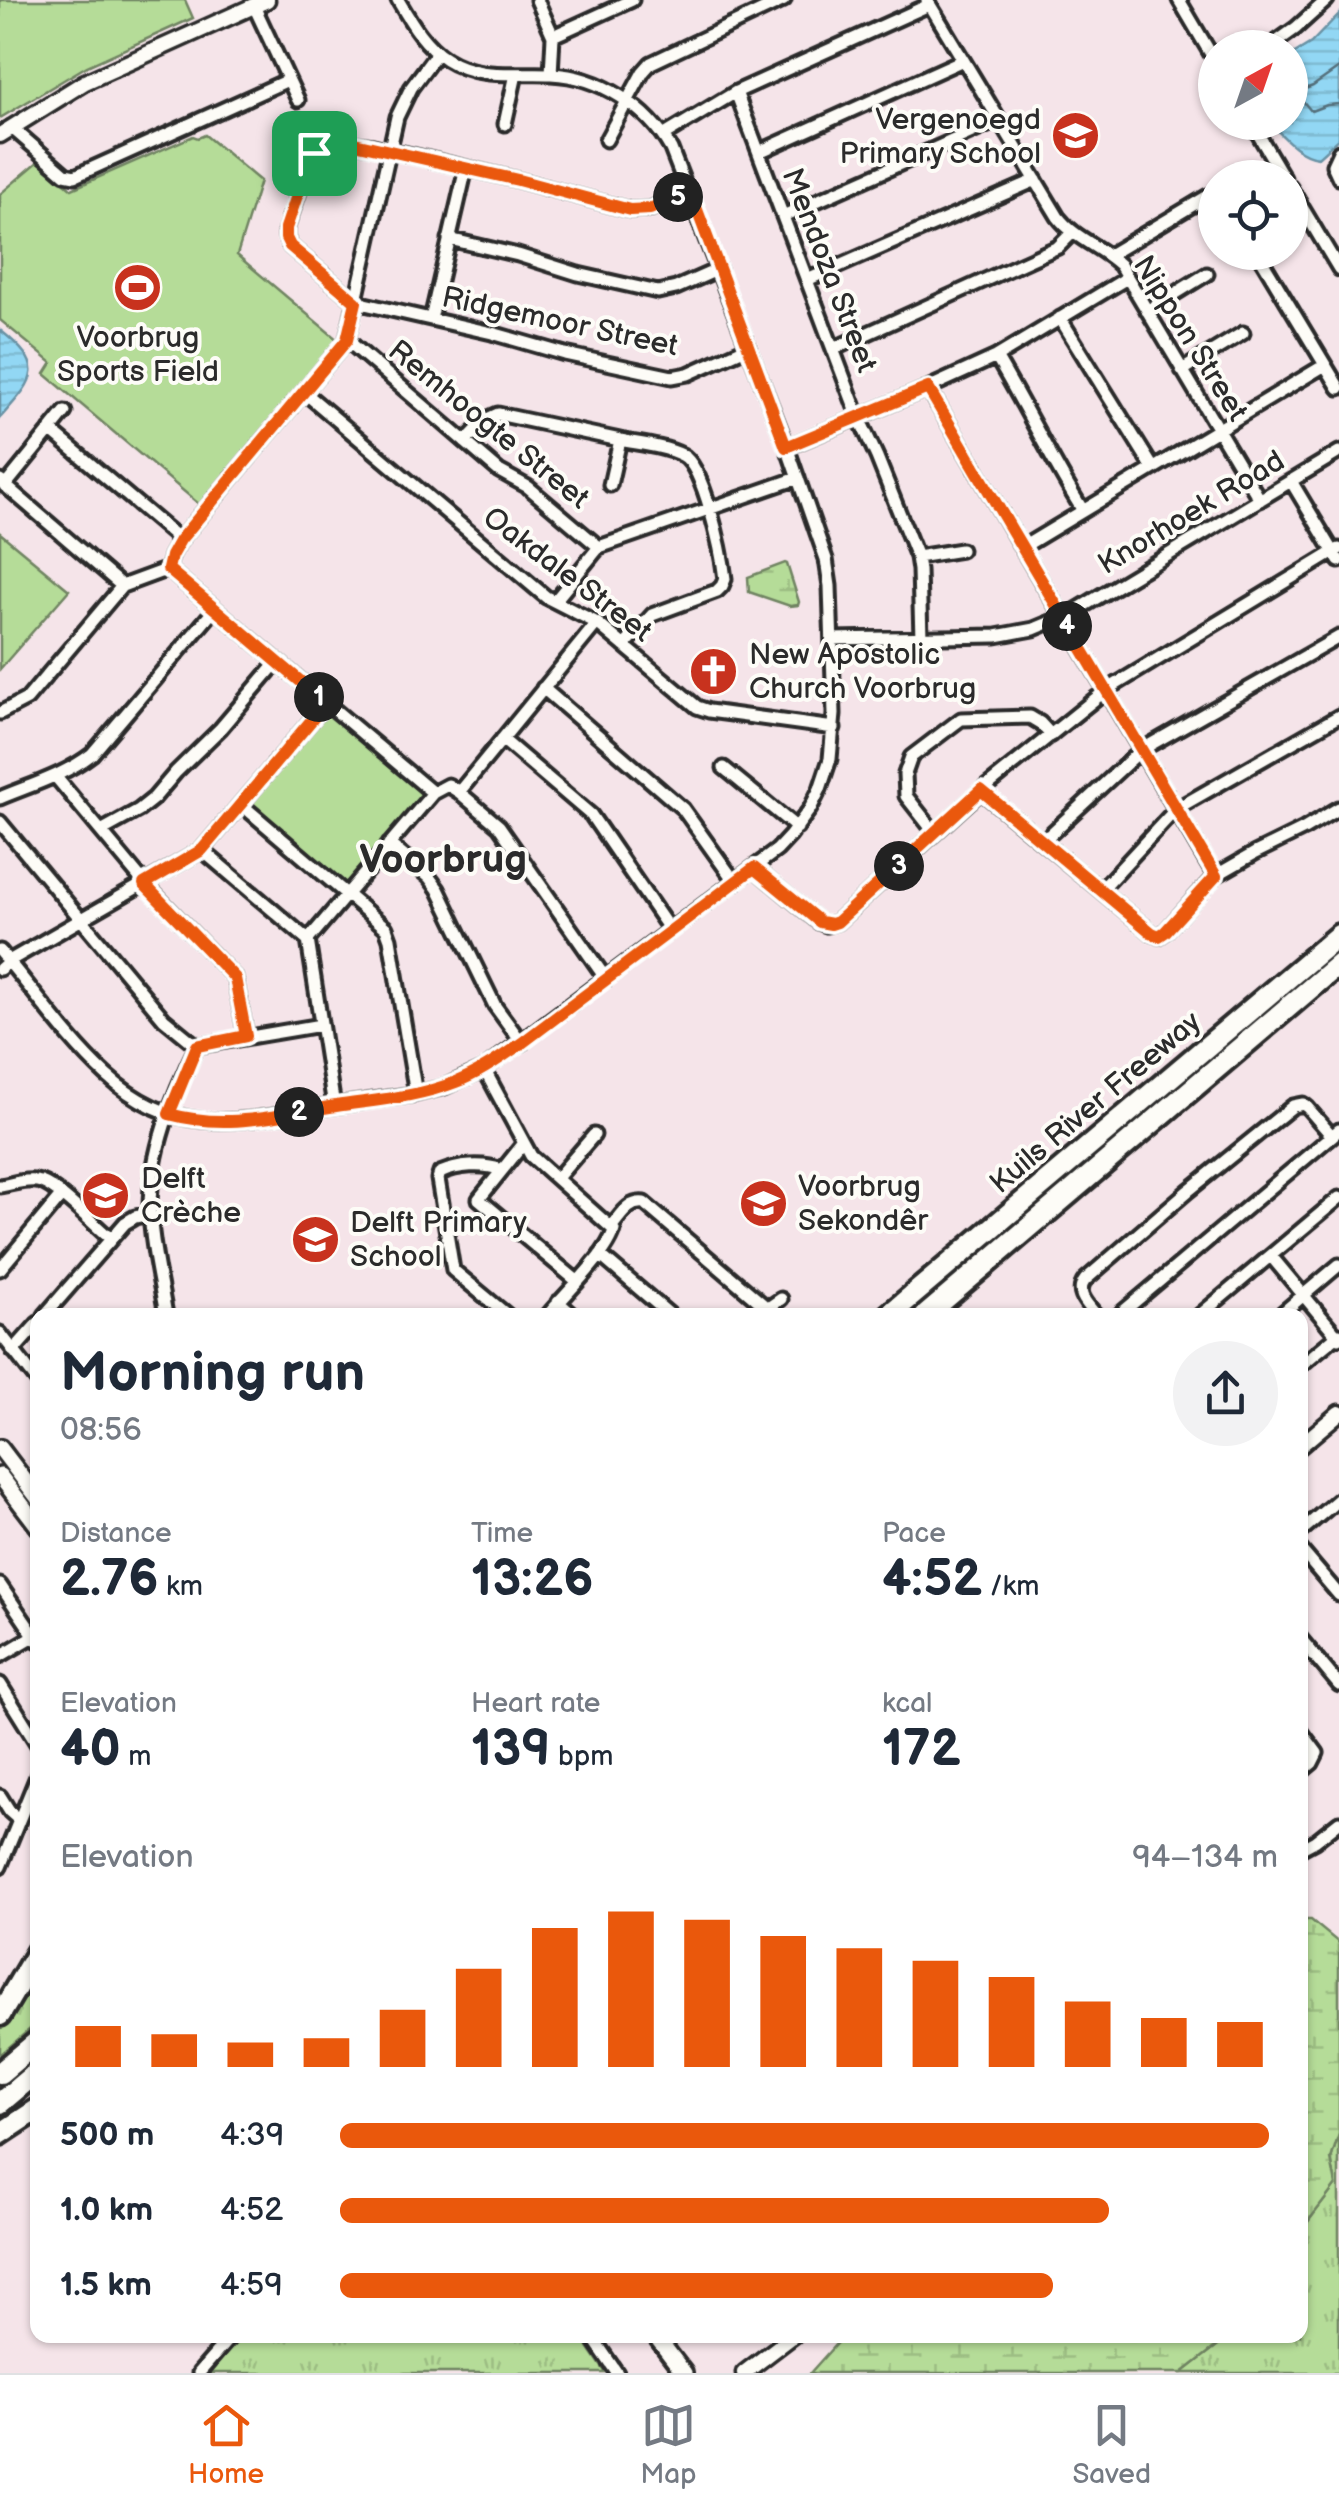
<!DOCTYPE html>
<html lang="en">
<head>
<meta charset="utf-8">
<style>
  :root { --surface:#fff; --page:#f2f2f3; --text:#1f2937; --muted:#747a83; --line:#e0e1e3; --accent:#ea580c }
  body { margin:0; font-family:"Balsamiq Sans",sans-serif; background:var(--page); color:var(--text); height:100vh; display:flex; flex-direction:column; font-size:38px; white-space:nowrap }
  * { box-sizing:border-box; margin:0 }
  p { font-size:32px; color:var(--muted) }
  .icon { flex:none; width:55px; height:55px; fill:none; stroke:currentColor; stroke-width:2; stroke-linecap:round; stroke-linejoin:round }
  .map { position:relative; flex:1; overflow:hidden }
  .sheet { position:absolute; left:30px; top:1308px; width:1278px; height:1035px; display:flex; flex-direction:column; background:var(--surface); border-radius:20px; box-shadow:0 2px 8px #0004 }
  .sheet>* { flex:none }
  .needle { width:65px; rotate:40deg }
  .controls { position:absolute; left:1198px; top:30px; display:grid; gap:20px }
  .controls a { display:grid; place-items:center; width:110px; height:110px; border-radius:50%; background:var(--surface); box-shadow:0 2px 8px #0004; font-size:50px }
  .pin { position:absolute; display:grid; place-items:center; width:85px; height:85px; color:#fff; margin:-42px; border-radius:20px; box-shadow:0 5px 15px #0006 }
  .km { position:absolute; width:50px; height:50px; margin:-25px; border-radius:50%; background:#222; color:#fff; font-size:28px; line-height:50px; text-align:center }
  .round { display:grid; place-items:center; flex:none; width:105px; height:105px; border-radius:52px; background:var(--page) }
  .headline { display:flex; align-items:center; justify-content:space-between; height:170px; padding:0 30px }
  h1 { font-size:55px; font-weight:800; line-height:75px }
  .stats { display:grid; grid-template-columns:repeat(3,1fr); gap:15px; height:170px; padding:10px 30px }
  .stats div { display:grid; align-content:center }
  .stats b { font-size:50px; font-weight:800 }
  .stats small { font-size:28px; font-weight:400 }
  .stats p { font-size:28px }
  .chart { height:280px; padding:20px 30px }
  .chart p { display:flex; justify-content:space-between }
  .chart svg { width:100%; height:180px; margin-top:10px; stroke:var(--accent); stroke-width:6 }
  ul { padding:0 30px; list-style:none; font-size:32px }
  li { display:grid; grid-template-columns:160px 120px 1fr; align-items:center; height:75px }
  li i { height:25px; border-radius:12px; background:var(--accent) }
  .menu { display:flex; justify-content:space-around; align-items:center; height:140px; border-top:2px solid var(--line); background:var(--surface); font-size:28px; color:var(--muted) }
  .menu a { display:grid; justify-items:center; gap:5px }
  .menu .active { color:var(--accent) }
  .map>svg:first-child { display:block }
</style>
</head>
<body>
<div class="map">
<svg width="1339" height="2373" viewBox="0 0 1339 2373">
  <defs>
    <pattern id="grass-tufts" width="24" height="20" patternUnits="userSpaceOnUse" patternTransform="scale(2.5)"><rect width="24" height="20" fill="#b5dc98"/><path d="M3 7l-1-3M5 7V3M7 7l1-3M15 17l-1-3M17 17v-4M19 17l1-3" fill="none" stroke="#9cbd83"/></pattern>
    <pattern id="wetland-marsh" width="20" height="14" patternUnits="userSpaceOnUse" patternTransform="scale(2.5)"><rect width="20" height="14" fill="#b5dc98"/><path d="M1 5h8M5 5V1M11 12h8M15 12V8" fill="none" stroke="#9cbd83"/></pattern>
    <pattern id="water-rules" width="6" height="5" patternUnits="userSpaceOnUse" patternTransform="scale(2.5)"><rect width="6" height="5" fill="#92d7f4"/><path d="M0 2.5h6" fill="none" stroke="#7eb9d1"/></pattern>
  </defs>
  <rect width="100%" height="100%" fill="#f5e4e9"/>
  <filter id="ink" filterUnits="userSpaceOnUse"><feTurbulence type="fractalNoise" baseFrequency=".01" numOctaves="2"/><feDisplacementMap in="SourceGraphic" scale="20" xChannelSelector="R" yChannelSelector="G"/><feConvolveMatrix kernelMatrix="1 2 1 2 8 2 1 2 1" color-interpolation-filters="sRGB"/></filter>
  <g filter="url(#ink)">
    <path fill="url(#grass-tufts)" stroke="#708462" stroke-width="2.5" d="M37 1969V2023L0 2055V2027Z
      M1339 2134V2373H1182L1231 2335H1300V2232L1336 2185 1331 2159Z
      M241 2335H580L606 2373H208Z"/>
    <path fill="url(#wetland-marsh)" stroke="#708462" stroke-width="2.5" d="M785 563 787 564 799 602 798 605 790 606 749 592 748 577Z
      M1300 1920H1311L1339 1943V2134L1331 2159 1336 2185 1300 2232Z
      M844 2335H1231L1182 2373H810Z"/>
    <path fill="#b5dc98" stroke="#708462" stroke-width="2.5" d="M0 0H185L193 18 87 66 0 118Z
      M205 135 260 181 237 255 339 341 200 505 45 374 52 363 0 320V194L39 161 72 189 193 136 198 138Z
      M0 533 69 590 0 669Z
      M331 713 423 792V797L351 883 344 884 250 807 249 800 324 714Z"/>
    <path fill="url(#water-rules)" stroke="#6992a4" stroke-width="2.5" d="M1339 14V138L1318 157C1298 155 1283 136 1270 123L1290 122V56L1311 43Z
      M0 330C48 368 35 379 0 418Z"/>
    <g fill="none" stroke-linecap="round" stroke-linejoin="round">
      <path stroke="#54707b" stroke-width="2.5" d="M1339 68 1313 86 1300 91 1298 95 1311 111 1327 105 1339 104"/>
      <defs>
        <path id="minor" d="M537 0 553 36 551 74
          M927 0 1058 217C1074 238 1101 247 1120 265L1260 500
          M1179 0 1215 61
          M254 6 298 100
          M553 36 632 0
          M1268 48 1296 28 1327 0
          M736 92 859 418 877 457 917 557 919 570 921 638
          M1251 122 1284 178
          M505 124 516 74
          M11 127 65 174 75 176 288 80
          M663 136 736 92 929 5
          M606 140 643 72 651 63 784 0
          M759 152 963 60
          M1339 152 1333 165 1339 178
          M1290 187 1339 269
          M689 191 650 209 630 210 518 180 373 146 343 142 322 149 311 157 286 229V237L290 246 356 302 492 333 565 354 672 377 688 374 748 347
          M783 216 999 120
          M449 239 518 255 578 274 658 292 676 288 719 269
          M1257 252 1339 388
          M1109 255 1208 196 1215 195
          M807 280 1036 180
          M1147 311 1207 274
          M1060 318 1153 468
          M431 319 466 168
          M347 340 499 471 528 487 599 547
          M833 349 1058 247 1073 232
          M996 357C1026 407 1051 460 1082 509
          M1182 370 1243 333
          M928 388 1215 876
          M304 392 546 597 597 623 697 707 709 711 834 728
          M50 430 180 540
          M620 440C640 444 664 446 682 455 704 465 722 554 725 579L722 586 717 591 652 615 624 646
          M465 442 487 419 498 414 620 440 610 485
          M787 447 928 388 996 357 1127 278
          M0 481 122 586
          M1291 481 1339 561
          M5 486 65 412
          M1023 547 1325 365
          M917 557 961 550
          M168 569 171 556 180 540 347 340 397 117 411 88 437 53
          M168 569 433 793
          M555 601 599 547 798 478
          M832 639 996 636 1034 629 1070 614 1339 452
          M543 688 683 809 735 882
          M0 713 27 699 122 586 168 569
          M502 739 591 815 670 930
          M724 768 797 828
          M55 776 144 883 235 978 246 1036
          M981 791 1152 933 1159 936 1165 932 1215 876 1255 853 1304 829 1339 808
          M459 792 597 623
          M0 798C31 785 65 775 92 754L215 609
          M241 804 386 928 390 939 416 1094
          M0 822 164 1019 197 1046
          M101 831 139 810 154 798 176 772 220 729 277 662
          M935 833 906 796 905 774 911 757 961 719 1030 717 1040 723 1051 735
          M1043 841 1141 750 1339 637
          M389 844 429 877 438 889 495 1006 522 1043
          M202 850 308 940 334 1106
          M754 868 819 922 827 925 837 922 981 791 1105 691 1339 549
          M1101 890 1176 809 1339 716
          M308 940 433 793 448 785 459 792 499 826 606 979
          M0 951C35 992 66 1038 106 1075 174 1137 234 1123 316 1109 350 1103 383 1099 416 1094L444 1087 484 1069 777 850 790 836 810 809 820 789 830 759 834 714 830 586 826 559 787 447 671 149C648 107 599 76 551 74 515 72 479 80 446 59 424 45 411 22 398 0
          M0 969 9 961 202 850 326 703
          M197 1046 321 1025
          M484 1069 531 1156 614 1230C608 1254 565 1294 548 1315
          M524 1143 479 1199 577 1281
          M502 1170C483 1163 458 1165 440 1173L438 1179 453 1270 507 1315
          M557 1178 594 1135
          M0 1186C12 1184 29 1178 41 1182 59 1188 94 1225 111 1239
          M612 1226C621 1216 628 1201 644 1203L767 1308
          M600 1255 670 1315
          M1271 1256 1339 1338
          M0 1269 61 1196
          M558 1302 573 1315
          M45 1315 125 1223 135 1217 150 1214
          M166 1315C160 1280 151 1243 150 1208 150 1152 173 1095 197 1046
          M758 1315 781 1299
          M1096 1315C1087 1304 1075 1293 1085 1280L1188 1191 1293 1106 1303 1104 1307 1107 1332 1136
          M1119 1315 1339 1130
          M1200 1315 1339 1198
          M1280 1315 1339 1265
          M0 1333 38 1382
          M13 1351 38 1323
          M1300 1366 1339 1334
          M1300 1532 1339 1499
          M1300 1549 1339 1595
          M0 1585 38 1641
          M1300 1638 1339 1685
          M0 1656 34 1636
          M0 1684 38 1745
          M1300 1730 1317 1753 1312 1763 1300 1773
          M0 1796 10 1812 19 1820
          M1300 1849 1315 1841 1339 1822
          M0 1867 38 1774
          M591 2335 617 2373
          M199 2373 232 2335"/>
        <path id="tertiary" d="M0 135 85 82 267 0
          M1300 1446 1339 1413
          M744 2373 794 2335"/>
        <path id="secondary" d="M0 1448 38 1498
          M0 1476 38 1526
          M655 2335 684 2373"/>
        <path id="motorway" d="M889 1315 1339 935
          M926 1315 1339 964
          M0 2015 38 1951
          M0 2073 38 2041
          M0 2103 38 2071
          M0 2134 38 2109"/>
      </defs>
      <use href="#minor" stroke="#2b2b2b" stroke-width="19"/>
      <use href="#tertiary" stroke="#2b2b2b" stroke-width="21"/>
      <use href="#secondary" stroke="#2b2b2b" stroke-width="22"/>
      <use href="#motorway" stroke="#2b2b2b" stroke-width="28"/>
      <use href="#minor" stroke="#fdfcf7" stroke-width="11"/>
      <use href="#tertiary" stroke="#fdfcf7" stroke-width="14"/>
      <use href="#secondary" stroke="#fdfcf7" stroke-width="15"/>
      <use href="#motorway" stroke="#fdfcf7" stroke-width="20"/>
    </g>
  </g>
  <g fill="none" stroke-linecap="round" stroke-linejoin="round" filter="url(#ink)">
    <defs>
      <path id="route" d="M350 142 518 180 630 210 650 209 690 191 786 447 928 388 1216 876 1165 932 1159 936 1152 933 981 790 837 922 831 924 820 922 754 868 522 1043C500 1058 480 1073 456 1082 418 1097 376 1100 336 1106 277 1115 228 1130 169 1114L197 1046 246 1036 235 978 144 884 202 850 326 703 168 569 171 556 180 540 347 340 356 302 290 246 286 238V228L310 157 335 143Z"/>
    </defs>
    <use href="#route" stroke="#fff" stroke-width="20"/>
    <use href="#route" stroke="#ea580c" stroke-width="12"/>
  </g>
  <defs>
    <symbol id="school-disc" viewBox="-11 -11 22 22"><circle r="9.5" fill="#c8321e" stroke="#fdfcf7"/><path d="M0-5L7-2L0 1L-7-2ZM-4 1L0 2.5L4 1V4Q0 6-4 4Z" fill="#fff"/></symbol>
    <symbol id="stadium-disc" viewBox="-11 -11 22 22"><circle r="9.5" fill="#c8321e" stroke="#fdfcf7"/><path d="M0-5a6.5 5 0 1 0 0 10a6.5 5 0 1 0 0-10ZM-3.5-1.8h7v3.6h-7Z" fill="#fff"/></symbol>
    <symbol id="church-disc" viewBox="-11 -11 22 22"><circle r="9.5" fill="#c8321e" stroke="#fdfcf7"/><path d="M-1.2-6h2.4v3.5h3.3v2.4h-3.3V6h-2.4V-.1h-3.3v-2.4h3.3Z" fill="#fff"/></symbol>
  </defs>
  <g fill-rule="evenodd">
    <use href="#school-disc" x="1048" y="108" width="55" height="55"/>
    <use href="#stadium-disc" x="110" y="260" width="55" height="55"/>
    <use href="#church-disc" x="686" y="644" width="55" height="55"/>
    <use href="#school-disc" x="78" y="1168" width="55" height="55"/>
    <use href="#school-disc" x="736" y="1176" width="55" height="55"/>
    <use href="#school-disc" x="288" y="1212" width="55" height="55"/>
  </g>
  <g text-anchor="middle" stroke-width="8" stroke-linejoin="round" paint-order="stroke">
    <g font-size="30" fill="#2b2b2b" stroke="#fdfcf7" text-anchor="start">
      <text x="1041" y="129" text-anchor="end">Vergenoegd<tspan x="1041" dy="34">Primary School</tspan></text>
      <text x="138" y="347" text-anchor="middle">Voorbrug<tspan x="138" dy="34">Sports Field</tspan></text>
      <text x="749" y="664">New Apostolic<tspan x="749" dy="34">Church Voorbrug</tspan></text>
      <text x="141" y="1188">Delft<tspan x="141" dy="34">Crèche</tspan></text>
      <text x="798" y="1196">Voorbrug<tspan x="798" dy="34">Sekondêr</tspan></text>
      <text x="350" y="1232">Delft Primary<tspan x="350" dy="34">School</tspan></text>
    </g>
    <g font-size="30" fill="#2b2b2b" stroke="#fdfcf7">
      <text transform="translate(830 270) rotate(69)" y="10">Mendoza Street</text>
      <text transform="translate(560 321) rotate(12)" y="10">Ridgemoor Street</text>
      <text transform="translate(1191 338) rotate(58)" y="10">Nippon Street</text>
      <text transform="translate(489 424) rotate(39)" y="10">Remhoogte Street</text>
      <text transform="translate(1191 512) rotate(-31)" y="10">Knorhoek Road</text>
      <text transform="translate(568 574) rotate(37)" y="10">Oakdale Street</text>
      <text transform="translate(1095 1102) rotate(-40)" y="10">Kuils River Freeway</text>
    </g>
    <g font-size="40" font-weight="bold" fill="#2b2b2b" stroke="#fdfcf7">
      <text x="443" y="872">Voorbrug</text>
    </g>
  </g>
</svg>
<div class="controls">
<a><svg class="needle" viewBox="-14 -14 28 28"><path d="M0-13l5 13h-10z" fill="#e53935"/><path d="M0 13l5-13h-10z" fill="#747a83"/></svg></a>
<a><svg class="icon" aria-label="locate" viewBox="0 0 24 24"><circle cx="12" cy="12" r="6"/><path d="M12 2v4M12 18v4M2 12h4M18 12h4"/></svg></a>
</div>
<div class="pin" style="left:314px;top:153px;background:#1e9e55"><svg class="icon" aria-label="arrive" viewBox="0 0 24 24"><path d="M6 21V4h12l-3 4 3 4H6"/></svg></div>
<b class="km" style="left:319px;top:697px">1</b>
<b class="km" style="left:299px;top:1112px">2</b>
<b class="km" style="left:899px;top:866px">3</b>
<b class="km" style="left:1067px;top:626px">4</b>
<b class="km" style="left:678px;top:197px">5</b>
<section class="sheet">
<div class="headline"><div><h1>Morning run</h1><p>08:56</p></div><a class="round"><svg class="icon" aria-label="share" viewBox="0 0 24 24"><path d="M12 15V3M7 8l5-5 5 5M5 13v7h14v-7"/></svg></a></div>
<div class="stats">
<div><p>Distance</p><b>2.76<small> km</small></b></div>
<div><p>Time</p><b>13:26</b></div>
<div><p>Pace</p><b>4:52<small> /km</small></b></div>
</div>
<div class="stats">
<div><p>Elevation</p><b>40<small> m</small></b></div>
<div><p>Heart rate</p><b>139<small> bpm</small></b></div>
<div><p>kcal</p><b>172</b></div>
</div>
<div class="chart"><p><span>Elevation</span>94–134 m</p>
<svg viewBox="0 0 160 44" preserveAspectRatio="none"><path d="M5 44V34M15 44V36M25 44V38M35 44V37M45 44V30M55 44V20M65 44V10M75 44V6M85 44V8M95 44V12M105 44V15M115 44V18M125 44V22M135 44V28M145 44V32M155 44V33"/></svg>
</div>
<ul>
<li><b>500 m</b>4:39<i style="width:99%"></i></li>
<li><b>1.0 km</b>4:52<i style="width:82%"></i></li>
<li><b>1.5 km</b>4:59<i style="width:76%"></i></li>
</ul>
</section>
</div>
<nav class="menu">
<a class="active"><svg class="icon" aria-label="home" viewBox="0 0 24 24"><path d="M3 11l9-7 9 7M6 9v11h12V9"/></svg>Home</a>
<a><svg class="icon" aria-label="map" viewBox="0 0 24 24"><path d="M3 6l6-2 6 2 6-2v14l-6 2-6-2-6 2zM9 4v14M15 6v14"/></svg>Map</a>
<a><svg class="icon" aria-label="saved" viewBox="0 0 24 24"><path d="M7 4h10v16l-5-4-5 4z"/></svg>Saved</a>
</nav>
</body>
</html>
